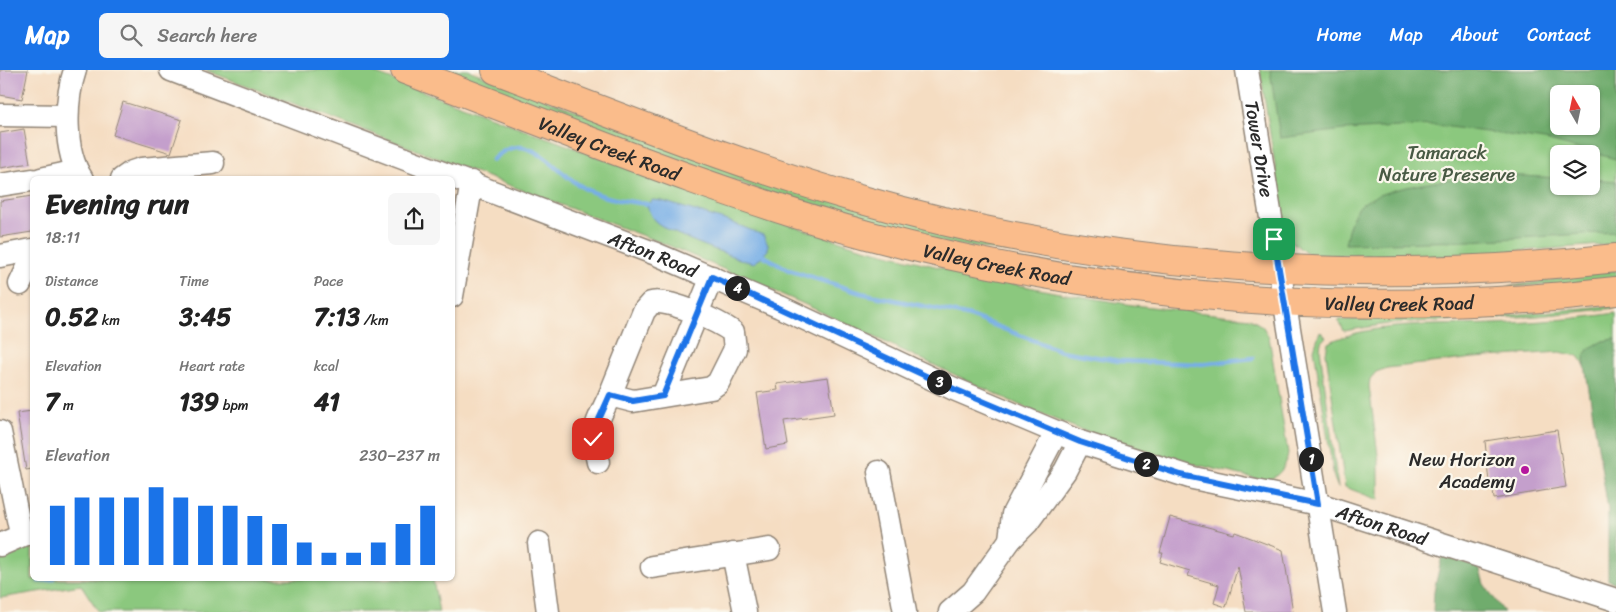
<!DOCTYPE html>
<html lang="en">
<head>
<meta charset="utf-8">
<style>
  :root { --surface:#fff; --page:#f6f6f6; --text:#222; --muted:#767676; --accent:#1a73e8 }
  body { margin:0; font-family:Sriracha,sans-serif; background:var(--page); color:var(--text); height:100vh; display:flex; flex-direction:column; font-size:19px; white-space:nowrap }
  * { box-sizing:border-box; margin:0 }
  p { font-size:16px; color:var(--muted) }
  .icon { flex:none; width:28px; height:28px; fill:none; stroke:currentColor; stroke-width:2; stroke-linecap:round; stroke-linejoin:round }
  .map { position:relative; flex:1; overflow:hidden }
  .side { position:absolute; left:30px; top:106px; width:425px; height:405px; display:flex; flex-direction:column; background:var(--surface); border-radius:8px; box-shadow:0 1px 4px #0004 }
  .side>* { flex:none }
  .needle { width:32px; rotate:351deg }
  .buttons { position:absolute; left:1550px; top:15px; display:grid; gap:10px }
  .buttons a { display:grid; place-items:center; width:50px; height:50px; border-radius:8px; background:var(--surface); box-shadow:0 1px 4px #0004; font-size:25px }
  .pin { position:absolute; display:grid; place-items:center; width:42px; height:42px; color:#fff; margin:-21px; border-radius:10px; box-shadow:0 2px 8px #0006 }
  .km { position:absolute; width:25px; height:25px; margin:-12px; border-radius:50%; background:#222; color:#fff; font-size:14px; line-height:25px; text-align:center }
  .round { display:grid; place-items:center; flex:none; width:52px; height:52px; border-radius:8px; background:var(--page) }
  .headline { display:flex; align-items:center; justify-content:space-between; height:85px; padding:0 15px }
  h1 { font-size:28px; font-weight:800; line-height:38px }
  .figures { display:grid; grid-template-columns:repeat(3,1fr); gap:8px; height:85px; padding:5px 15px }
  .figures div { display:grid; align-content:center }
  .figures b { font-size:25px; font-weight:800 }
  .figures small { font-size:14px; font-weight:400 }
  .figures p { font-size:14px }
  .chart { height:140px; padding:10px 15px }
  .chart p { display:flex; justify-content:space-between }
  .chart svg { width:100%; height:90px; margin-top:5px; stroke:var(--accent); stroke-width:6 }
  header { display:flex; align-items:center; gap:30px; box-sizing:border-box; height:70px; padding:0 25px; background:var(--accent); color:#fff }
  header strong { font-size:24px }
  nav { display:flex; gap:28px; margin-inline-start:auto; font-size:18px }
  .search { width:350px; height:45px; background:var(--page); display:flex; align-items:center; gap:12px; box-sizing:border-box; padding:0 18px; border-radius:8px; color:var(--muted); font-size:19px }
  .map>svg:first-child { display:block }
</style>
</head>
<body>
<header>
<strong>Map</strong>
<div class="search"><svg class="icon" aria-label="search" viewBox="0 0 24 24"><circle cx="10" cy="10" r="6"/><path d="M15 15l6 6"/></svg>Search here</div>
<nav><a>Home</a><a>Map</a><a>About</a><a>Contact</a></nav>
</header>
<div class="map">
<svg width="1616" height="542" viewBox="0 0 1616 542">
  <rect width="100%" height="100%" fill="#fbf7ec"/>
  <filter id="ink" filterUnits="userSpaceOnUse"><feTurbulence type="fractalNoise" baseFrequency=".02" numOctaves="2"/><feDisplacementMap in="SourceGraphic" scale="10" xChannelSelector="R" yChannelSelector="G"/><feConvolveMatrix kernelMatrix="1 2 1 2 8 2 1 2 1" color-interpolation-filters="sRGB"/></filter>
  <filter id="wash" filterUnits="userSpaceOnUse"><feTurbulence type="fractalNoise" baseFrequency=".0096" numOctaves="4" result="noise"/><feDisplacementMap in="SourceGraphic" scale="20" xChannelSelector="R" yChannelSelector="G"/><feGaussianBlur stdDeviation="1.12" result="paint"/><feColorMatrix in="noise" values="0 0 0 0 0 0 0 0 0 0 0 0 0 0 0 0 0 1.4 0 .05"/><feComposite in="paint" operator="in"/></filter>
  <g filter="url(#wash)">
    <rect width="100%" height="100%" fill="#f5ddc2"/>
    <path fill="#8bc87e" stroke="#5b7a54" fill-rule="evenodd" d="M205 0H366L724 134 856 176 974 206 1054 222 1133 235 1250 248 1263 257 1269 267 1288 383C1287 397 1276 411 1262 410L1172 389 1092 364 1028 339 804 234 670 176Z
      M435 0H468L726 97 1050 183 1049 187 949 174 792 132Z
      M1260 0H1616V174L1448 186 1313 185 1306 183 1291 171 1285 159ZM1559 24H1591V56H1559ZM1559 84H1591V116H1559Z
      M1616 200V211L1507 217Z
      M1616 235V238L1537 246 1394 253 1344 261 1338 250 1511 245Z
      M1616 243V269L1603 271 1584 289 1585 296 1578 286 1560 282 1474 288 1387 298 1376 302 1370 309 1369 316 1379 393V430L1345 417 1326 283 1328 273C1373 251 1444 256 1494 254 1535 252 1576 249 1616 243Z
      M1320 261 1326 267 1321 272 1320 279 1338 418 1334 408 1314 279Z
      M32 462V509H433L439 542H99L81 515 0 528V475Z"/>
    <path fill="#70ac6d" stroke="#4e6c4c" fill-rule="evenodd" d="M1270 0H1616V89L1545 70 1435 55 1343 60 1280 68ZM1559 24H1591V56H1559Z
      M1504 105 1559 108V116H1591V109L1616 111V162L1469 171 1345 174C1348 160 1351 145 1361 135 1384 114 1472 107 1504 105Z
      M1616 269V513L1608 510V439L1584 289 1588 279 1603 271Z
      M1442 486 1479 497 1484 514 1504 542H1433L1434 521Z"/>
    <path fill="#77aee6" stroke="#516c88" d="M653 130 662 131 728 151 763 165 768 174V180L755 193 745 191C725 183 669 164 655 151 651 147 648 140 647 134Z"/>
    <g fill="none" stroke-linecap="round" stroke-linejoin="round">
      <path stroke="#77aee6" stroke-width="4.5" d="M492 90C528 54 553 102 584 118 604 129 626 131 647 134
        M764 186 789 200 861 223 970 246 1061 281 1119 291 1201 294 1253 288
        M39 511 53 509"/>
    </g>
    <g id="blocks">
      <path fill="#c49fcc" d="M0 0H28L22 29 0 25Z
        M123 32 182 50 171 83 113 65Z
        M24 59 30 93 0 98V63Z
        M32 126V162L0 167V131Z
        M828 307 834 344 784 351 788 375 766 379 757 323 778 320 777 314Z
        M32 341V399L26 400 17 343Z
        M1557 360 1566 417 1494 429 1492 413H1489L1485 371Z
        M1170 447 1234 464 1235 462 1283 480 1293 542H1246L1238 496 1226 537 1214 533 1219 515 1188 506 1190 501 1160 492 1163 483H1160Z"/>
    </g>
  </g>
  <g filter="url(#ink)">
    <use href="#blocks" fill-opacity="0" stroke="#908476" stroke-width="1"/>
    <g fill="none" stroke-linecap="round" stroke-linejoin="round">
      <defs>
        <g id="minor">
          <path d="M75 0C65 30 63 81 82 109"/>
          <path id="s1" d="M171 0 656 184 780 237 954 319 1080 372 1193 408 1318 434 1616 530"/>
          <path id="s2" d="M1247 0 1335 542"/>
          <path d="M0 45 67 46"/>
          <path d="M41 109 77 101"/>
          <path d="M122 109 132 102 141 99 213 93"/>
          <path d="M0 115 32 110"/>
          <path d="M0 186 32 180"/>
          <path d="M20 214 32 189"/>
          <path d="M452 226 472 112"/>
          <path d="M663 326 711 318 718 313 735 279 733 262C719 252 667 227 651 233L644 241 610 325 633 331 663 326 712 207"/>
          <path d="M0 362 21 464"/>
          <path d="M598 392C590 359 596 355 610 325"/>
          <path d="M879 402 905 542"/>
          <path d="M1010 470 1013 444 1056 363"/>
          <path d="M539 473 548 542"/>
          <path d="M0 475 32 461"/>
          <path d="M733 484 745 542"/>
          <path d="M652 497 769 479"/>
          <path d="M950 542 973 522 1010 470 1027 453 1065 401 1080 372"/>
        </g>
        <g id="major">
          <path id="s3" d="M405 0C559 58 712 123 871 166 1114 231 1367 249 1616 221"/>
          <path d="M496 0C615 45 733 93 855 128 1102 199 1361 217 1616 188"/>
        </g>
      </defs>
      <use href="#minor" stroke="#908476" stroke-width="25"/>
      <use href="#major" stroke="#908476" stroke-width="30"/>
      <use href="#minor" stroke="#fff" stroke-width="22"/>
      <use href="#major" stroke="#fabc8b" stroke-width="28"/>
    </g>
  </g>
  <g fill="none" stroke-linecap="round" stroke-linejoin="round" filter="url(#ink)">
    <defs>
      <path id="route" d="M593 369 596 356 610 325 633 331 663 326 712 207 954 319 1080 372 1181 405 1318 434 1274 169"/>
    </defs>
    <use href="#route" stroke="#fff" stroke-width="10"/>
    <use href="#route" stroke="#1a73e8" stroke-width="6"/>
  </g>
  <circle fill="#b5179e" stroke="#fbf7ec" stroke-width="2" cx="1525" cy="400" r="5"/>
  <g text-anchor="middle" stroke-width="4.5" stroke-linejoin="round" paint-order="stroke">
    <g font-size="19" fill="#2b2b2b" stroke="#fbf7ec">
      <text dy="7" stroke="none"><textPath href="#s3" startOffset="219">Valley Creek Road</textPath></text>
      <text dy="7" stroke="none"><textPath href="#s2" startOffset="80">Tower Drive</textPath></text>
      <text dy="7" stroke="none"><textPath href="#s1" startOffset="516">Afton Road</textPath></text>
      <text dy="7" stroke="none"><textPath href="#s3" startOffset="624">Valley Creek Road</textPath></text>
      <text dy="7" stroke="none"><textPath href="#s3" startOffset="1029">Valley Creek Road</textPath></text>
      <text dy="7" stroke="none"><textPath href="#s1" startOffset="1296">Afton Road</textPath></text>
    </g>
    <g font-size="19" fill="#485a44" stroke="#fbf7ec">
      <text x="1447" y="89">Tamarack<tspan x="1447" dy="22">Nature Preserve</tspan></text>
    </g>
    <g font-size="19" fill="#2b2b2b" stroke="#fbf7ec" text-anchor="end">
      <text x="1515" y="396">New Horizon<tspan x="1515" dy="22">Academy</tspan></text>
    </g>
  </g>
</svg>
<div class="buttons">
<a><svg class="needle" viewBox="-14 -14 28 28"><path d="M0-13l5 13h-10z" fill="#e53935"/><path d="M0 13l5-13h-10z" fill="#767676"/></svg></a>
<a><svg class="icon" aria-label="layers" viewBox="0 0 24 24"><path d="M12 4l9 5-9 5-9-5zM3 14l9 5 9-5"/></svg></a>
</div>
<div class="pin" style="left:1274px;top:169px;background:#1e9e55"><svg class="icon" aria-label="arrive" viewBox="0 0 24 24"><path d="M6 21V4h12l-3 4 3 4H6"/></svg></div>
<div class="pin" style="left:593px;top:369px;background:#d93025"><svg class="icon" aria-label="check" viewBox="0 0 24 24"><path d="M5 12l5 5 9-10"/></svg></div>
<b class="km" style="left:1311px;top:389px">1</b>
<b class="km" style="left:1146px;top:394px">2</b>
<b class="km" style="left:939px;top:312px">3</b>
<b class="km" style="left:737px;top:218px">4</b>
<section class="side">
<div class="headline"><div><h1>Evening run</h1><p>18:11</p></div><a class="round"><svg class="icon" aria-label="share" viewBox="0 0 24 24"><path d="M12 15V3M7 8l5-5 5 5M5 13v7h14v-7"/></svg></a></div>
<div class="figures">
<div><p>Distance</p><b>0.52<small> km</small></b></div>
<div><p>Time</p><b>3:45</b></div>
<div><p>Pace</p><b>7:13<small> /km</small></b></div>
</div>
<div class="figures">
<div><p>Elevation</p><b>7<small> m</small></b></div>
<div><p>Heart rate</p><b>139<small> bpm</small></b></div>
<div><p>kcal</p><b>41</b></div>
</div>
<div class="chart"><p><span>Elevation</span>230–237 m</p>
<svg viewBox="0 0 160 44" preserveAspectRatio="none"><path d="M5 44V15M15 44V11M25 44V11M35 44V11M45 44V6M55 44V11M65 44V15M75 44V15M85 44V20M95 44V24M105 44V33M115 44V38M125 44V38M135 44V33M145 44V24M155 44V15"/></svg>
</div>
</section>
</div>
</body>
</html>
